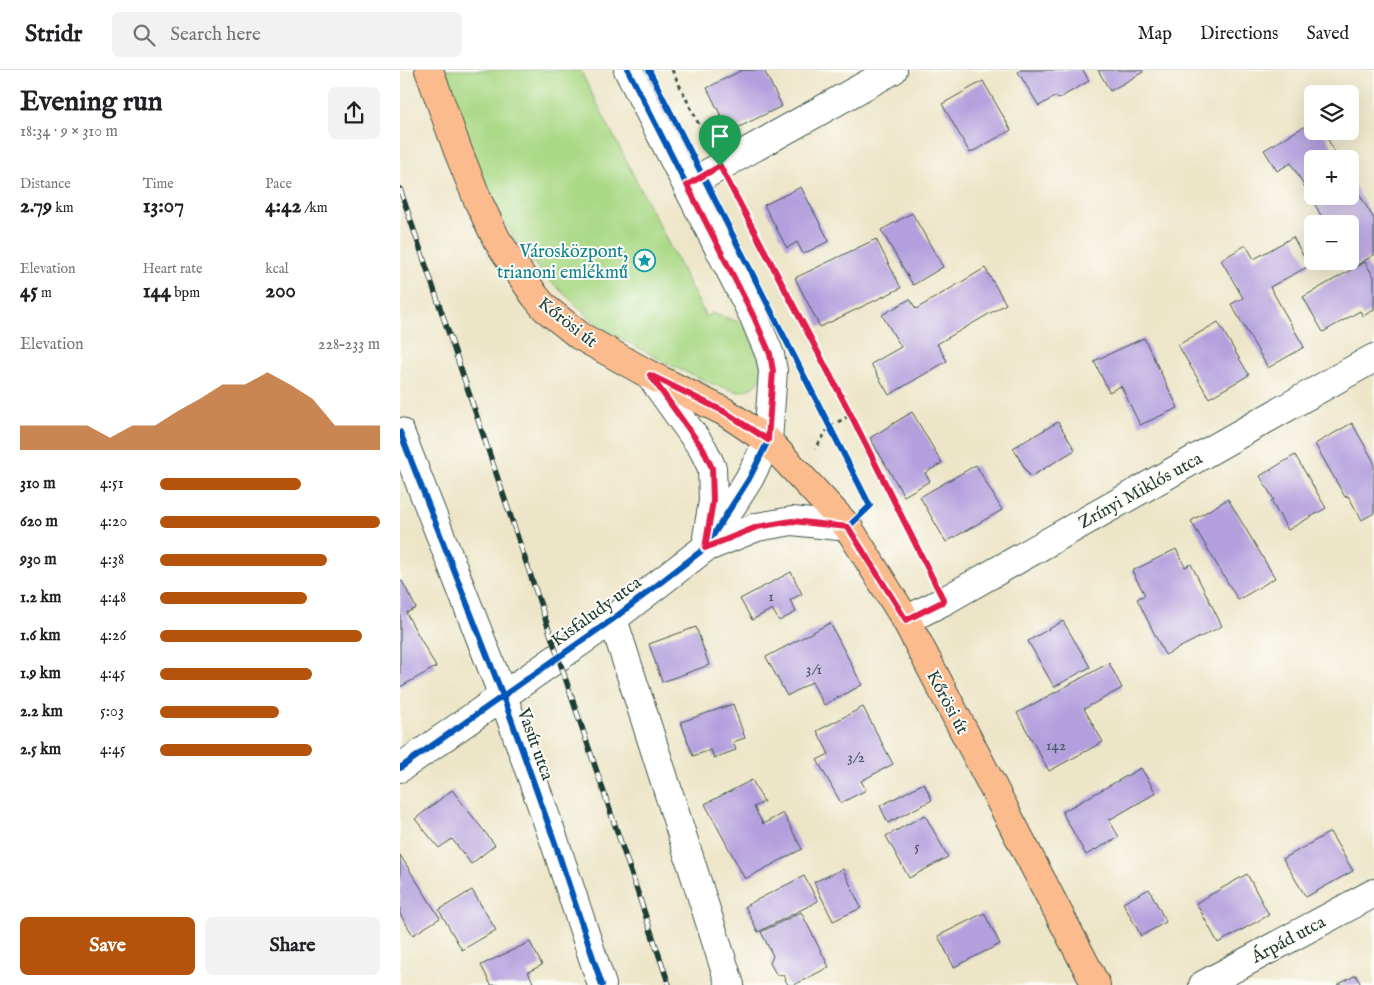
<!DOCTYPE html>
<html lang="en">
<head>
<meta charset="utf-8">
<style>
  :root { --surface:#fff; --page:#f2f2f2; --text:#202124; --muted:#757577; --line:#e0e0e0; --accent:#b45309 }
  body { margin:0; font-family:"IM FELL English",serif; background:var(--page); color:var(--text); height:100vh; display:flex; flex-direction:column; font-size:19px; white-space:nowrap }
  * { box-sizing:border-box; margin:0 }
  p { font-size:16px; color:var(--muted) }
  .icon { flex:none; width:28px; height:28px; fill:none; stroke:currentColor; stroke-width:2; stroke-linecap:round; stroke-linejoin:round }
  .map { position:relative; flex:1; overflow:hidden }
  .drawer { display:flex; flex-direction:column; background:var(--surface); width:400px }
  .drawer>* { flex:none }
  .tools { position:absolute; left:904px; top:15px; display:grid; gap:10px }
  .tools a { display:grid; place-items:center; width:55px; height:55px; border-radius:8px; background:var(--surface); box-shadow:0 5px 20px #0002; font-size:25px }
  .pin { position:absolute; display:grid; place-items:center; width:42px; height:42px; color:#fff; margin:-51px -21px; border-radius:50% 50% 50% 0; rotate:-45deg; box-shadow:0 0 5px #0007 }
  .pin .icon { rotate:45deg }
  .round { display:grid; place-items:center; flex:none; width:52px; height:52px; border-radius:8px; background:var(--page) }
  .summary { display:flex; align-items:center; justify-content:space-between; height:85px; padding:0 20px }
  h1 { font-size:28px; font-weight:800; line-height:38px }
  .metrics { display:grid; grid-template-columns:repeat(3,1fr); gap:8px; height:85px; padding:5px 20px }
  .metrics div { display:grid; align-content:center }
  .metrics b { font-size:21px; font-weight:800 }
  .metrics small { font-size:14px; font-weight:400 }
  .metrics p { font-size:14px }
  .chart { height:140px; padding:10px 20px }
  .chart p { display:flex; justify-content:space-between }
  .chart svg { width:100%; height:90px; margin-top:5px; fill:var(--accent); opacity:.7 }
  .cta { display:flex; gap:10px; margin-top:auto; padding:10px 20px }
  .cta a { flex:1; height:58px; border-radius:8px; background:var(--accent); color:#fff; font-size:20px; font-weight:800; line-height:58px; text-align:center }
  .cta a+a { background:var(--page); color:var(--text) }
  ul { padding:0 20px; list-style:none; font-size:16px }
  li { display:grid; grid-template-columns:80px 60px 1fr; align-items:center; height:38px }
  li i { height:12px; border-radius:6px; background:var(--accent) }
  header { display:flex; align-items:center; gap:30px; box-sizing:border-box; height:70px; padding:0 25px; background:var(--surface); border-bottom:1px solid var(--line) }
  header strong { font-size:24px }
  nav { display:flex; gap:28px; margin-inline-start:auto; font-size:18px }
  .search { width:350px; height:45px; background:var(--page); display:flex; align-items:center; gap:12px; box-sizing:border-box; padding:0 18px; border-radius:8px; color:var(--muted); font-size:19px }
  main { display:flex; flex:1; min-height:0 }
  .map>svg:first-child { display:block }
</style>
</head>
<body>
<header>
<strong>Stridr</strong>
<div class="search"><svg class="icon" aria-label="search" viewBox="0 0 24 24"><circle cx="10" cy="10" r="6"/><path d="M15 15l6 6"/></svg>Search here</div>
<nav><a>Map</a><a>Directions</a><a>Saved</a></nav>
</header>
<main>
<section class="drawer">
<div class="summary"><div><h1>Evening run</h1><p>18:34 · 9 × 310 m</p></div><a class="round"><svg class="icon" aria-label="share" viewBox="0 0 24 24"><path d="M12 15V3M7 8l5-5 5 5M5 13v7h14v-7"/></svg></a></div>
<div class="metrics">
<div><p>Distance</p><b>2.79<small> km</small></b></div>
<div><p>Time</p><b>13:07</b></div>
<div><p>Pace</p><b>4:42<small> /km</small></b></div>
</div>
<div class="metrics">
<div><p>Elevation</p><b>45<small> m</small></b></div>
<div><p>Heart rate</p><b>144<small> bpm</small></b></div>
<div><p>kcal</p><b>200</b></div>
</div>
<div class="chart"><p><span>Elevation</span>228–233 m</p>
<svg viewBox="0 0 160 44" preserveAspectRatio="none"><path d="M0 44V32L10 32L20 32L30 32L40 38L50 32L60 32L70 25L80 19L90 12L100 12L110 6L120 12L130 19L140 32L150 32L160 32V44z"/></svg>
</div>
<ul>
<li><b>310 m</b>4:51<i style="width:64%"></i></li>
<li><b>620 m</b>4:20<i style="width:100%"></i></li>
<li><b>930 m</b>4:38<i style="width:76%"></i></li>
<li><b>1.2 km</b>4:48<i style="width:67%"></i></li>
<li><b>1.6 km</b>4:26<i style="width:92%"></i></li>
<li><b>1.9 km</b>4:45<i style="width:69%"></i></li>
<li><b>2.2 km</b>5:03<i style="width:54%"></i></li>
<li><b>2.5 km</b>4:45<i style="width:69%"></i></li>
</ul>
<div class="cta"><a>Save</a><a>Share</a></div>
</section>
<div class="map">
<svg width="974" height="915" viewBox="0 0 974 915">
  <rect width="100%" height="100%" fill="#fdfcf7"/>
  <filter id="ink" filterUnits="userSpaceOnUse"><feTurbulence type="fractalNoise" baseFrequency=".02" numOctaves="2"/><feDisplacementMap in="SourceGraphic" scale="10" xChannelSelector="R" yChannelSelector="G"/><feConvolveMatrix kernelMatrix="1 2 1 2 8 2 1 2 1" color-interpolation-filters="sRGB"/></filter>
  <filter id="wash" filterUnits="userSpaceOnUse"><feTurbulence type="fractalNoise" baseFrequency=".0096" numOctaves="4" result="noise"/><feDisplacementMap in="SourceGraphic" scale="20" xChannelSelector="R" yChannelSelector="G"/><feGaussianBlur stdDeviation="1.12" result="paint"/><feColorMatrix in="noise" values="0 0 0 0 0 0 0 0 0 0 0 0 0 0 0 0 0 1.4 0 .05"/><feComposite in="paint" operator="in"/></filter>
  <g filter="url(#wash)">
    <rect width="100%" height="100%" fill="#ede5c7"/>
    <path fill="#aad986" stroke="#648b5d" d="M43 0H180L306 247 312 243 344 254 364 303 354 317 339 322 315 315 270 295 200 257 146 207 119 176 92 130 66 67Z"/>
    <g id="blocks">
      <path fill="#b39fdd" d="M342 0H364L382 36 329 62 307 18Z
        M621 0H683L689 11 658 29 656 26 639 36 618 2Z
        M698 0H742L743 2 710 21Z
        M583 11 611 60 570 83 542 34Z
        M912 52V61H923L939 89H912V126H950V108L974 149V185L952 198 948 191H950V154H926L891 93 877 101 864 80Z
        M401 117 429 171 403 184 397 172 387 178 364 135Z
        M512 143 543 197 513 215 481 160Z
        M893 167 909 196 870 217 904 277 868 298 831 234 843 228 821 190 846 175 854 189Z
        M476 169 501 218 420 257 395 208Z
        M965 192 974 207V240L963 246 960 241 923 262 903 227Z
        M585 198 606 234 537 274 547 291 489 325 471 294 501 277 482 245 510 229 516 239Z
        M818 252 849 305 809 328 778 275Z
        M744 268 778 338 740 355 721 316 709 322 694 291Z
        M512 342 542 393 525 403 530 411 504 426 470 368Z
        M658 352 675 380 630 407 613 378Z
        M952 353 974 392V443L962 450 948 426 945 427 915 374Z
        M895 385 926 438 888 460 871 431 874 430 860 406Z
        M576 395 602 440 546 472 520 427Z
        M828 429 875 508 838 530 791 451Z
        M776 479 785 497 791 494 822 556 765 585 737 529 745 525 732 501Z
        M391 502 402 524 390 530 396 542 379 551 372 539 352 550 340 529Z
        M2 511 16 538 6 543 36 597 0 617V512Z
        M663 551 690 597 654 617 628 571Z
        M430 553 462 615 424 635 412 612 387 626 366 587Z
        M296 557 309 595 262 612 249 574Z
        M709 593 722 618 684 639 703 672 649 701 617 643Z
        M333 634 345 668 333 672 336 680 314 688 311 680 293 686 281 652Z
        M463 637 493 694 461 711 466 720 441 733 417 690 429 684 417 661Z
        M741 698 756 723 709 750 719 767 686 785 662 742Z
        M352 710 364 732 354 737 363 754 383 743 402 779 345 809 305 734Z
        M524 713 532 730 488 753 480 736Z
        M52 720 95 775 71 794 52 769 39 778 15 749Z
        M525 745 548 787 509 808 486 766Z
        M930 762 953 801 906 827 883 789Z
        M0 785 40 848 13 865 0 844Z
        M443 799 461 838 433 851 414 812Z
        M847 804 869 845 818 873 796 833Z
        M404 806 418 831 358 862 345 836Z
        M749 819 766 852 741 866 723 833Z
        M72 820 96 860 62 880 39 840Z
        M401 842 429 897 394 915H388L383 905 376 904 370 893 373 886 361 862Z
        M584 843 600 874 554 897 538 866Z
        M130 872 142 895 128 902 133 912 128 915H91L81 895Z
        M956 905 961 915H937Z"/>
    </g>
  </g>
  <g filter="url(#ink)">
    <use href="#blocks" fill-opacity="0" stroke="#3e564a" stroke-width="1"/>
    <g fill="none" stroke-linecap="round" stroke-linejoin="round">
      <defs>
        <path id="minor" d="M287 115 493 0
          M250 305 303 379 312 398 313 431 307 467
          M0 362 103 626 155 773 202 915
          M305 478 357 457 392 451 448 457
          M213 549 330 915
          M506 550 544 531 974 288
          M0 698 213 549 305 478 349 409 368 371 373 301 370 285 354 247 228 0
          M803 915 974 823"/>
        <path id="major" d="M29 0 58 81 79 133 97 170 135 226 145 238 180 266 250 305 325 342 368 371 448 457 506 550 696 915"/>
      </defs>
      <use href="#minor" stroke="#3e564a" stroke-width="30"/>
      <use href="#major" stroke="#3e564a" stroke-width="30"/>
      <path stroke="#3e564a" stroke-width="3" stroke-dasharray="4 4" stroke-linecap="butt" d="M272 0 307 71
        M333 121 451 345 430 356 415 379
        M451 345 532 506"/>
      <use href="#minor" stroke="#fff" stroke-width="28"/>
      <use href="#major" stroke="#fbbb8d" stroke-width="28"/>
      <defs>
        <path id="rail" d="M0 119 269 915"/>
      </defs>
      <use href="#rail" stroke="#1f3d34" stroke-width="5.5"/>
      <use href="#rail" stroke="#fdfcf7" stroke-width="4" stroke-dasharray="11" stroke-linecap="butt"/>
      <defs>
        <path id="cycleway" d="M249 0 470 436 448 457
          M0 362 103 626 155 773 202 915
          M0 698 213 549 305 478 349 409 368 371 373 301 370 285 354 247 228 0"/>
      </defs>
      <use href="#cycleway" stroke="#fdfcf7" stroke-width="9"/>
      <use href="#cycleway" stroke="#0057b8" stroke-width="6"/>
    </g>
  </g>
  <g fill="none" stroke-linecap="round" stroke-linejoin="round" filter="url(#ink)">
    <defs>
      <path id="route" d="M320 96 451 345 544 531 506 550 448 457 392 451 357 457 305 478 313 431 312 398 303 379 250 305 325 342 368 370 373 301 370 284 354 247 287 115Z"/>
    </defs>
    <use href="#route" stroke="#fff" stroke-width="10"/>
    <use href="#route" stroke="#e11d48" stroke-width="6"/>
  </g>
  <defs>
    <symbol id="sight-ring" viewBox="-11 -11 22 22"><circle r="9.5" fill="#fdfcf7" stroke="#0f9aa8" stroke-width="1.5"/><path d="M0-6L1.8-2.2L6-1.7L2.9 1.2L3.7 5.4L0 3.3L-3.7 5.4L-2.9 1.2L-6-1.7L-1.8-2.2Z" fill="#0f9aa8"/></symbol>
  </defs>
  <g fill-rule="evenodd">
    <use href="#sight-ring" x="232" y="178" width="25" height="25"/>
  </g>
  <g text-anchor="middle" stroke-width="4" stroke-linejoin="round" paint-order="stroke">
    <g font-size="15" fill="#44565e">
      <text x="371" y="531">1</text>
      <text x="414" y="604">3/1</text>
      <text x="656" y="680">142</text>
      <text x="456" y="692">3/2</text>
      <text x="517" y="781">5</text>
    </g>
    <g font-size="18" fill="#0d838f" stroke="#fdfcf7" text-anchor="end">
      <text x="228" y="187">Városközpont,<tspan x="228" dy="21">trianoni emlékmű</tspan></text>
    </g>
    <g font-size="18" fill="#1f3d34" stroke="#fdfcf7">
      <text transform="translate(168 252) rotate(38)" y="6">Kőrösi út</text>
      <text transform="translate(740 420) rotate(-29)" y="6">Zrínyi Miklós utca</text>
      <text transform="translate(196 541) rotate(-36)" y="6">Kisfaludy utca</text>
      <text transform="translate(548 632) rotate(62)" y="6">Kőrösi út</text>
      <text transform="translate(136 674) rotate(70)" y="6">Vasút utca</text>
      <text transform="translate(888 869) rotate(-28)" y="6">Árpád utca</text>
    </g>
  </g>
</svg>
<div class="tools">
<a><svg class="icon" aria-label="layers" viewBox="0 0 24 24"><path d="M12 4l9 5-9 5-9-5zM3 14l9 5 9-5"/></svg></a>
<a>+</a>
<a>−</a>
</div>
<div class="pin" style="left:320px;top:96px;background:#1e9e55"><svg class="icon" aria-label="arrive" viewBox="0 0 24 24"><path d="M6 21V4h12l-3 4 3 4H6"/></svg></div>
</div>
</main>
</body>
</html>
